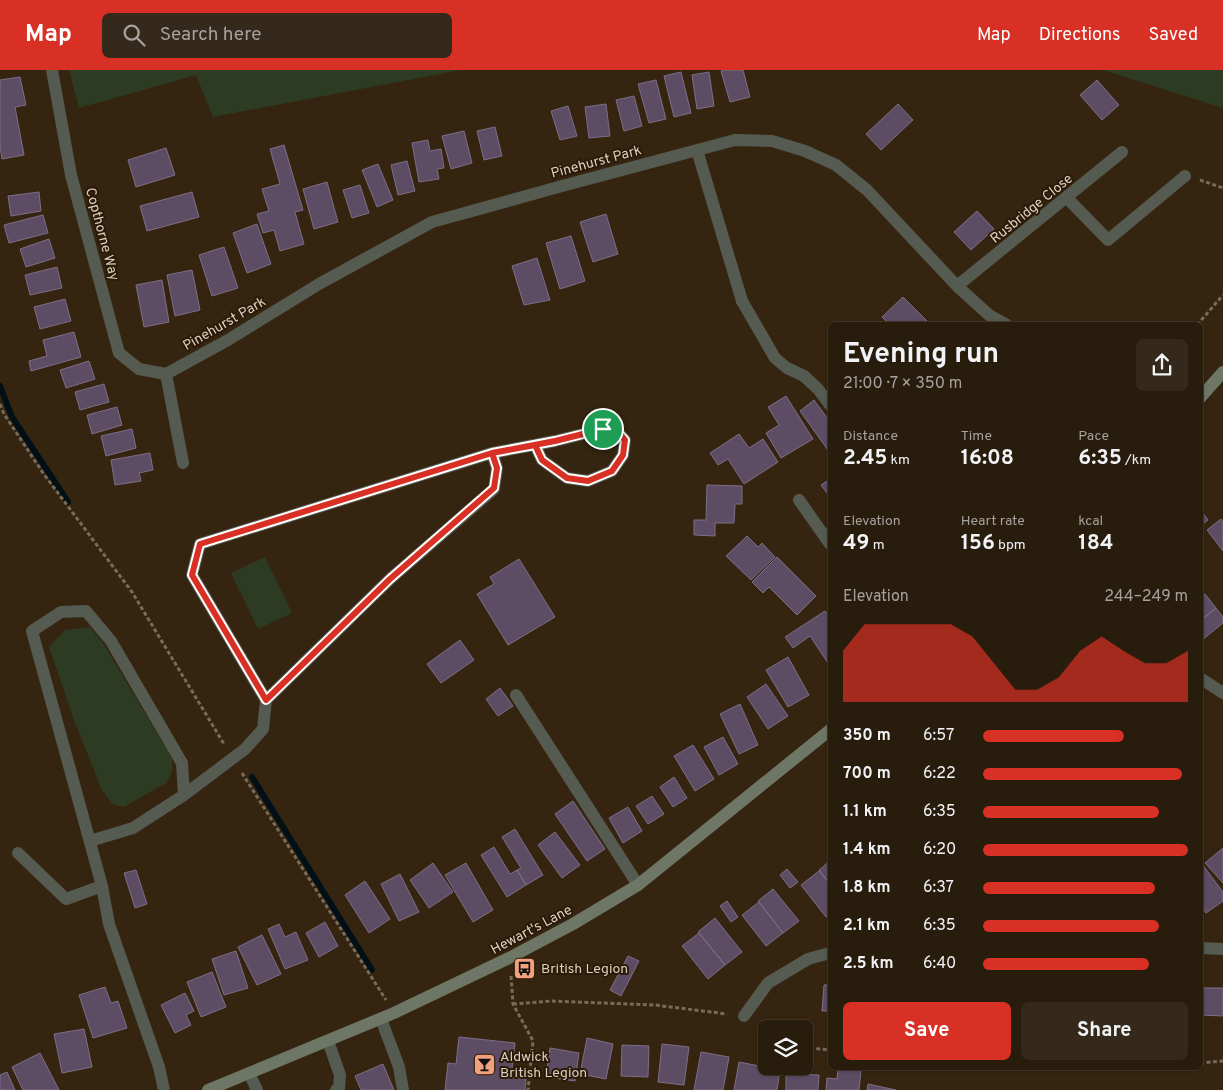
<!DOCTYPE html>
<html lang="en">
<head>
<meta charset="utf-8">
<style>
  :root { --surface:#281c0c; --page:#34291a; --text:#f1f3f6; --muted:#a5a19d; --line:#443a2d; --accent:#d93025 }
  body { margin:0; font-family:Overpass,sans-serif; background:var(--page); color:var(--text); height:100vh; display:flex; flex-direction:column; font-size:19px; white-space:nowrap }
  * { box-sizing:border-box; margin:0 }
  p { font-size:16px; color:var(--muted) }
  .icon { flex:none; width:28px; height:28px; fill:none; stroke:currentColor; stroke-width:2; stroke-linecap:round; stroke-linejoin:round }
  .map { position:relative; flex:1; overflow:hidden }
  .details { position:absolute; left:828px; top:252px; width:375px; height:748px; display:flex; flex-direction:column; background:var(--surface); border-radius:8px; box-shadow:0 1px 4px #0004,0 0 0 1px var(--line) }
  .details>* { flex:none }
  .tools { position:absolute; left:758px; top:950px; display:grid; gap:10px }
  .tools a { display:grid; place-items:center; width:55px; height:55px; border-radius:8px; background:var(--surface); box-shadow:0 1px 4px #0004,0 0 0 1px var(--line); font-size:25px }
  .pin { position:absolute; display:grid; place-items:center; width:42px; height:42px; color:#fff; margin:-21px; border:2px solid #fff; border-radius:50%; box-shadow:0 1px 5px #0007 }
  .round { display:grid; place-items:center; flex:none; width:52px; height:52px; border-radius:8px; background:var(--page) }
  .overview { display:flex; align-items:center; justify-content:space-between; height:85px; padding:0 15px }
  h1 { font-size:28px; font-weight:700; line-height:38px }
  .stats { display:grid; grid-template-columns:repeat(3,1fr); gap:8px; height:85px; padding:5px 15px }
  .stats div { display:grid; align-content:center }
  .stats b { font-size:21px; font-weight:700 }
  .stats small { font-size:14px; font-weight:400 }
  .stats p { font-size:14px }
  .chart { height:140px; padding:10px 15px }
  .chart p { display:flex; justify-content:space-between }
  .chart svg { width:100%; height:90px; margin-top:5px; fill:var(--accent); opacity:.7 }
  .primary-button { display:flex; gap:10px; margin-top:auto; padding:10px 15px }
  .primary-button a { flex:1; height:58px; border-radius:8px; background:var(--accent); color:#fff; font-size:20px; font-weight:700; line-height:58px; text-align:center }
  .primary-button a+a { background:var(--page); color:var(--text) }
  ul { padding:0 15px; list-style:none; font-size:16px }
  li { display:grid; grid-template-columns:80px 60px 1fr; align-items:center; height:38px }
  li i { height:12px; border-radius:6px; background:var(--accent) }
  header { display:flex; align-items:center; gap:30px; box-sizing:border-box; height:70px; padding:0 25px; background:var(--accent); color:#fff }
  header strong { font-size:24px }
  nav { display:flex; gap:28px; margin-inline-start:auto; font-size:18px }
  .search { width:350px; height:45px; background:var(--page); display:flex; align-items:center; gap:12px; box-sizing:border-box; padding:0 18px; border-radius:8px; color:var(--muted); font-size:19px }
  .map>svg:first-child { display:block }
</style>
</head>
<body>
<header>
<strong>Map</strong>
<div class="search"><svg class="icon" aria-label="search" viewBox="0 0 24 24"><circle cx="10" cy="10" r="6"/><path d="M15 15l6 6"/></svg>Search here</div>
<nav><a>Map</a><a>Directions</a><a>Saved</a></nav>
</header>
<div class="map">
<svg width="1223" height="1020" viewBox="0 0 1223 1020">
  <rect width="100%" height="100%" fill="#352510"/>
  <path fill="#2d3b22" d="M69 0H461L213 47 196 5 79 38Z
    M1103 0H1223V38Z
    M265 487 292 543 258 559 231 503Z
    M90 557 103 573 172 688V702L166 713 124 737 112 734 101 718 74 650 49 577 65 560Z"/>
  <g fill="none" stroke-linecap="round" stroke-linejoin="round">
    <path stroke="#001016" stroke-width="6" d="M0 316 12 347 68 432
      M252 707 372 900"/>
  </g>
  <path fill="#5c4d64" stroke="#7e6e87" d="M725 0H743L750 27 730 32 721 1Z
    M681 2 691 43 674 47 664 6Z
    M709 2 714 36 697 39 692 5Z
    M20 7 26 35 15 37 24 85 2 89 0 76V10Z
    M656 10 666 49 649 53 638 14Z
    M1097 10 1119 35 1102 50 1080 25Z
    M634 26 642 56 624 61 616 30Z
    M606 34 610 66 589 68 585 37Z
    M898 34 913 50 881 80 866 64Z
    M568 36 577 66 560 70 551 41Z
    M495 57 502 86 484 90 477 61Z
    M464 61 472 93 451 99 442 66Z
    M428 70 430 81 441 79 444 98 437 99 439 109 419 112 412 73Z
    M284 75 303 140 295 142 304 174 280 181 274 160 263 163 257 144 269 141 262 119 280 114 270 79Z
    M166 78 175 105 136 117 128 90Z
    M407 91 415 121 398 125 391 95Z
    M378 94 393 130 377 137 362 100Z
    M327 112 338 152 314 159 303 119Z
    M360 115 369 143 352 148 343 120Z
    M39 122 41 141 11 146 8 126Z
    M192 122 199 147 147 161 140 136Z
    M977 141 994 159 971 180 954 162Z
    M606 144 618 184 593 192 580 152Z
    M43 145 48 163 9 173 4 155Z
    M257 154 271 194 247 203 233 163Z
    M571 166 585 211 560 219 546 173Z
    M49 169 55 188 26 197 20 179Z
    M224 177 238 218 212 226 199 185Z
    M537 188 550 230 524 235 512 196Z
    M57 197 62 218 30 225 25 205Z
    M192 200 200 240 175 246 167 205Z
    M162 210 169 252 144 257 136 215Z
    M903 227 931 255H890L882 247Z
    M65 229 71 251 40 259 34 237Z
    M74 262 81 287 31 301 29 291 47 286 43 270Z
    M89 291 95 309 66 318 60 300Z
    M104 314 109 332 80 340 75 322Z
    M786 326 813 369 781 388 766 363 779 355 768 337Z
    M814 330 830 352V383L800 341Z
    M117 337 122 355 92 364 87 345Z
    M132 359 136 378 106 386 101 366Z
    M739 364 749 378 763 369 778 392 744 414 728 389 718 395 710 383Z
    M150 383 153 400 139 403 141 411 115 415 111 390Z
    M830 409V427L821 415Z
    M707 415 742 416V434H735L734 453H715V466L694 465V450H706Z
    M1200 439 1208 450 1200 456Z
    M1221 449 1223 453V481L1207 460Z
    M747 466 758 477 762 473 775 487 751 510 726 486Z
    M777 487 816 526 797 545 769 517 763 523 752 512Z
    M519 489 555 547 508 575 477 524 494 514 490 507Z
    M1205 524 1216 538 1200 551V528Z
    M1216 538 1223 547V553L1202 570 1200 568V551Z
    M825 541 830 548V596L810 566 793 578 785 567Z
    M460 570 474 590 441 613 427 594Z
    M788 587 809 625 788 637 766 600Z
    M766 614 788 646 768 659 747 627Z
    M500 618 513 636 498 646 486 629Z
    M740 634 758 675 739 684 720 644Z
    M723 667 738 694 719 705 704 677Z
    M693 675 714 709 695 721 674 686Z
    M674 707 687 728 673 737 660 717Z
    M652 726 664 744 648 754 636 736Z
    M573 731 605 779 587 791 555 744Z
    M628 737 642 761 623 773 609 748Z
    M515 759 543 805 526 815 517 800 521 798 502 767Z
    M555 762 580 795 562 808 538 775Z
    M494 777 510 804 517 800 526 815 507 827 481 785Z
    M1223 778V813L1205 793Z
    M830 791V814L819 800Z
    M433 793 453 822 429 838 410 810Z
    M466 793 493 840 473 852 445 805Z
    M1202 794 1223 822V831L1206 843 1200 835V796Z
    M787 799 798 812 790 818 780 805Z
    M136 800 147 834 135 838 124 803Z
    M819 801 830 814V844L826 847 801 815Z
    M400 804 419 842 399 851 381 814Z
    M365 811 390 849 369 863 345 825Z
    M773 819 799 851 783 863 758 831Z
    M727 831 738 847 731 852 720 836Z
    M759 832 783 863 766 876 742 845Z
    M715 848 742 882 725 895 698 862Z
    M325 852 338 876 319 887 306 863Z
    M279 854 285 867 296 862 308 890 285 899 268 859Z
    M699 863 725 895 708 909 682 876Z
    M262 865 281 904 257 915 238 877Z
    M236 881 248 918 224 925 212 889Z
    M628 886 639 891 621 926 610 920Z
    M212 902 226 937 201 947 187 912Z
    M824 915H830V941H822Z
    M105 917 111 933 118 931 127 958 93 968 79 925Z
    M1200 918H1223V946L1200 945Z
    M185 923 194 941 186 945 191 955 175 963 161 935Z
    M84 959 92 997 62 1003 54 964Z
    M459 967 515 973 511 1007 526 1009 525 1020H445L448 993 456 994Z
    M587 968 613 974 606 1009 580 1004Z
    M662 974 689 977 684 1015 658 1012Z
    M622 975 649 976 648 1007 621 1006Z
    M550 978 579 983 575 1011 546 1007Z
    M701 982 729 987 723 1020H694Z
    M40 983 59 1020H23L12 997Z
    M739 992 780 1000 777 1020H734Z
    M383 994 394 1020H361L355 1006Z
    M838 998 861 1000 859 1020H826L827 1008 837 1009Z
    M7 1002 15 1020H0V1005Z
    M786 1004 819 1005 818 1020H786Z
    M868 1014 896 1020H867Z"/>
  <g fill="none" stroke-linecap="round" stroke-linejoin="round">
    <path stroke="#796b59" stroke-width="3" stroke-dasharray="4 2.5" stroke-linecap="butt" d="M1200 110 1223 118
      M1197 255 1223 225
      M0 334 4 344 43 403 132 522 224 674
      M242 703 386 930
      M511 906 513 934 533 971 528 1020
      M513 934 551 931 655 935 727 944
      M759 954 770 959
      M804 975 810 978 830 980
      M1200 993 1223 991"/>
    <path stroke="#555b50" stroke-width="12" d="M52 0 71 105
      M1067 128 1108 170 1185 106
      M742 231 775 288 787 298 804 306 818 319 830 335
      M492 383 555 371 603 359 617 361 625 370 623 385 612 401 588 411 567 408 542 390 535 375
      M184 725 245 679 263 659 266 630 192 505 200 474 492 383 497 398 494 419 390 509 266 630
      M18 783 66 829 102 816 32 561 61 542 86 541 111 571 182 693 184 725 133 758 90 771
      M381 949 399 997 403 1020
      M328 971 340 1005 339 1018 336 1020
      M249 1003 257 1020"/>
    <path stroke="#555b50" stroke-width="12" d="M697 80 742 231
      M71 105 119 283 139 299 166 304
      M957 216 1122 82
      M166 304 228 270 319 214 432 152 562 116 735 70 772 71 805 81 836 95 867 120 957 216 989 245 1007 255
      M166 304 183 393
      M799 430 830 474
      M1200 608 1223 623
      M516 625 638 815
      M102 816 109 854 159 997 164 1020
      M1200 878 1223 879
      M744 946 768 913 808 889 830 883"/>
    <path stroke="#6e7766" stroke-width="12" d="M1200 328 1223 302
      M208 1020 394 943 509 888 573 854 638 815 830 660"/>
  </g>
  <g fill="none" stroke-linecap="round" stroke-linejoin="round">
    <defs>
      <path id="route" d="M603 359 555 371 492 383 497 398 494 418 390 509 266 630 192 505 200 474 492 383 535 375 542 390 567 408 588 411 612 401 623 385 625 370 617 361 603 359"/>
    </defs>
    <use href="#route" stroke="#fff" stroke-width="10"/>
    <use href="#route" stroke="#d93025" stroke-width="6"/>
  </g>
  <defs>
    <symbol id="bus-square" viewBox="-11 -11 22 22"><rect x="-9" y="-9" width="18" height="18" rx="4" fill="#f2a17e" stroke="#2b1b06"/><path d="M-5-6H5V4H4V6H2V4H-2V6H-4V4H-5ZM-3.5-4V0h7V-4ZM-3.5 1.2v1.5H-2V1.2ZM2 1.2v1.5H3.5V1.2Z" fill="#111"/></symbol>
    <symbol id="bar-square" viewBox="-11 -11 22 22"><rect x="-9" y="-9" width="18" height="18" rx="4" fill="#f2a17e" stroke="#2b1b06"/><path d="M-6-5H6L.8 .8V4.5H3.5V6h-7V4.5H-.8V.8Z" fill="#111"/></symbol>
  </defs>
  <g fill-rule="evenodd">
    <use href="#bus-square" x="512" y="886" width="25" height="25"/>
    <use href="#bar-square" x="472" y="982" width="25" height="25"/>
  </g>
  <g text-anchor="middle" stroke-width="4" stroke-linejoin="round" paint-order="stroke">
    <g font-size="14" fill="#dbcfc3" stroke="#2b1b06">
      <text transform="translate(596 91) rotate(-15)" y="5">Pinehurst Park</text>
      <text transform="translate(1031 138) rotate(-39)" y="5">Rusbridge Close</text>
      <text transform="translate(103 164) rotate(75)" y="5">Copthorne Way</text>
      <text transform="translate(224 253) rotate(-30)" y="5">Pinehurst Park</text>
      <text transform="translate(531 859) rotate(-28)" y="5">Hewart's Lane</text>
    </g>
    <g font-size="14" fill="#dbcfc3" stroke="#2b1b06" text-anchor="start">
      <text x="541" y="903">British Legion</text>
      <text x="500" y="991">Aldwick<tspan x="500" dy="16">British Legion</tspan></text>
    </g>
  </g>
</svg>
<div class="tools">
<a><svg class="icon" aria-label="layers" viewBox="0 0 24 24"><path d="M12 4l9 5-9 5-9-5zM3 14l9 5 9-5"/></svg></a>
</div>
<div class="pin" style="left:603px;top:359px;background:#1e9e55"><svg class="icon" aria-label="arrive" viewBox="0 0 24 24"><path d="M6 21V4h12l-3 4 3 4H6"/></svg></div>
<section class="details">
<div class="overview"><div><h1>Evening run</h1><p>21:00 · 7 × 350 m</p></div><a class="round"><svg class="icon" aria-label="share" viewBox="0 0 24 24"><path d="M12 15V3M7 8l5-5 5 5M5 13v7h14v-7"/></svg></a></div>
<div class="stats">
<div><p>Distance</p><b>2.45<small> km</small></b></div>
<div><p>Time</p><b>16:08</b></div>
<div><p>Pace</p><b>6:35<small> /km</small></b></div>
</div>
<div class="stats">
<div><p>Elevation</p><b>49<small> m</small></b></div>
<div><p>Heart rate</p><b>156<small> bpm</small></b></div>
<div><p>kcal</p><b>184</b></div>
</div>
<div class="chart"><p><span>Elevation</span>244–249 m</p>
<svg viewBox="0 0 160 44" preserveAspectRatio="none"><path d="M0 44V19L10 6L20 6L30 6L40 6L50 6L60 12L70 25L80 38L90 38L100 32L110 19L120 12L130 19L140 25L150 25L160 19V44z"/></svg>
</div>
<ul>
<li><b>350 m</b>6:57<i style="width:69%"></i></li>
<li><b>700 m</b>6:22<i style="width:97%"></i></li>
<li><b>1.1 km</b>6:35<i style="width:86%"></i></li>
<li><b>1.4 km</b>6:20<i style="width:100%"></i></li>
<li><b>1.8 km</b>6:37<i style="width:84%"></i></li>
<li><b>2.1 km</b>6:35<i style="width:86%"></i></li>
<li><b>2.5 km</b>6:40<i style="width:81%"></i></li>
</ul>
<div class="primary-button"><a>Save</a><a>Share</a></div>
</section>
</div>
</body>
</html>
